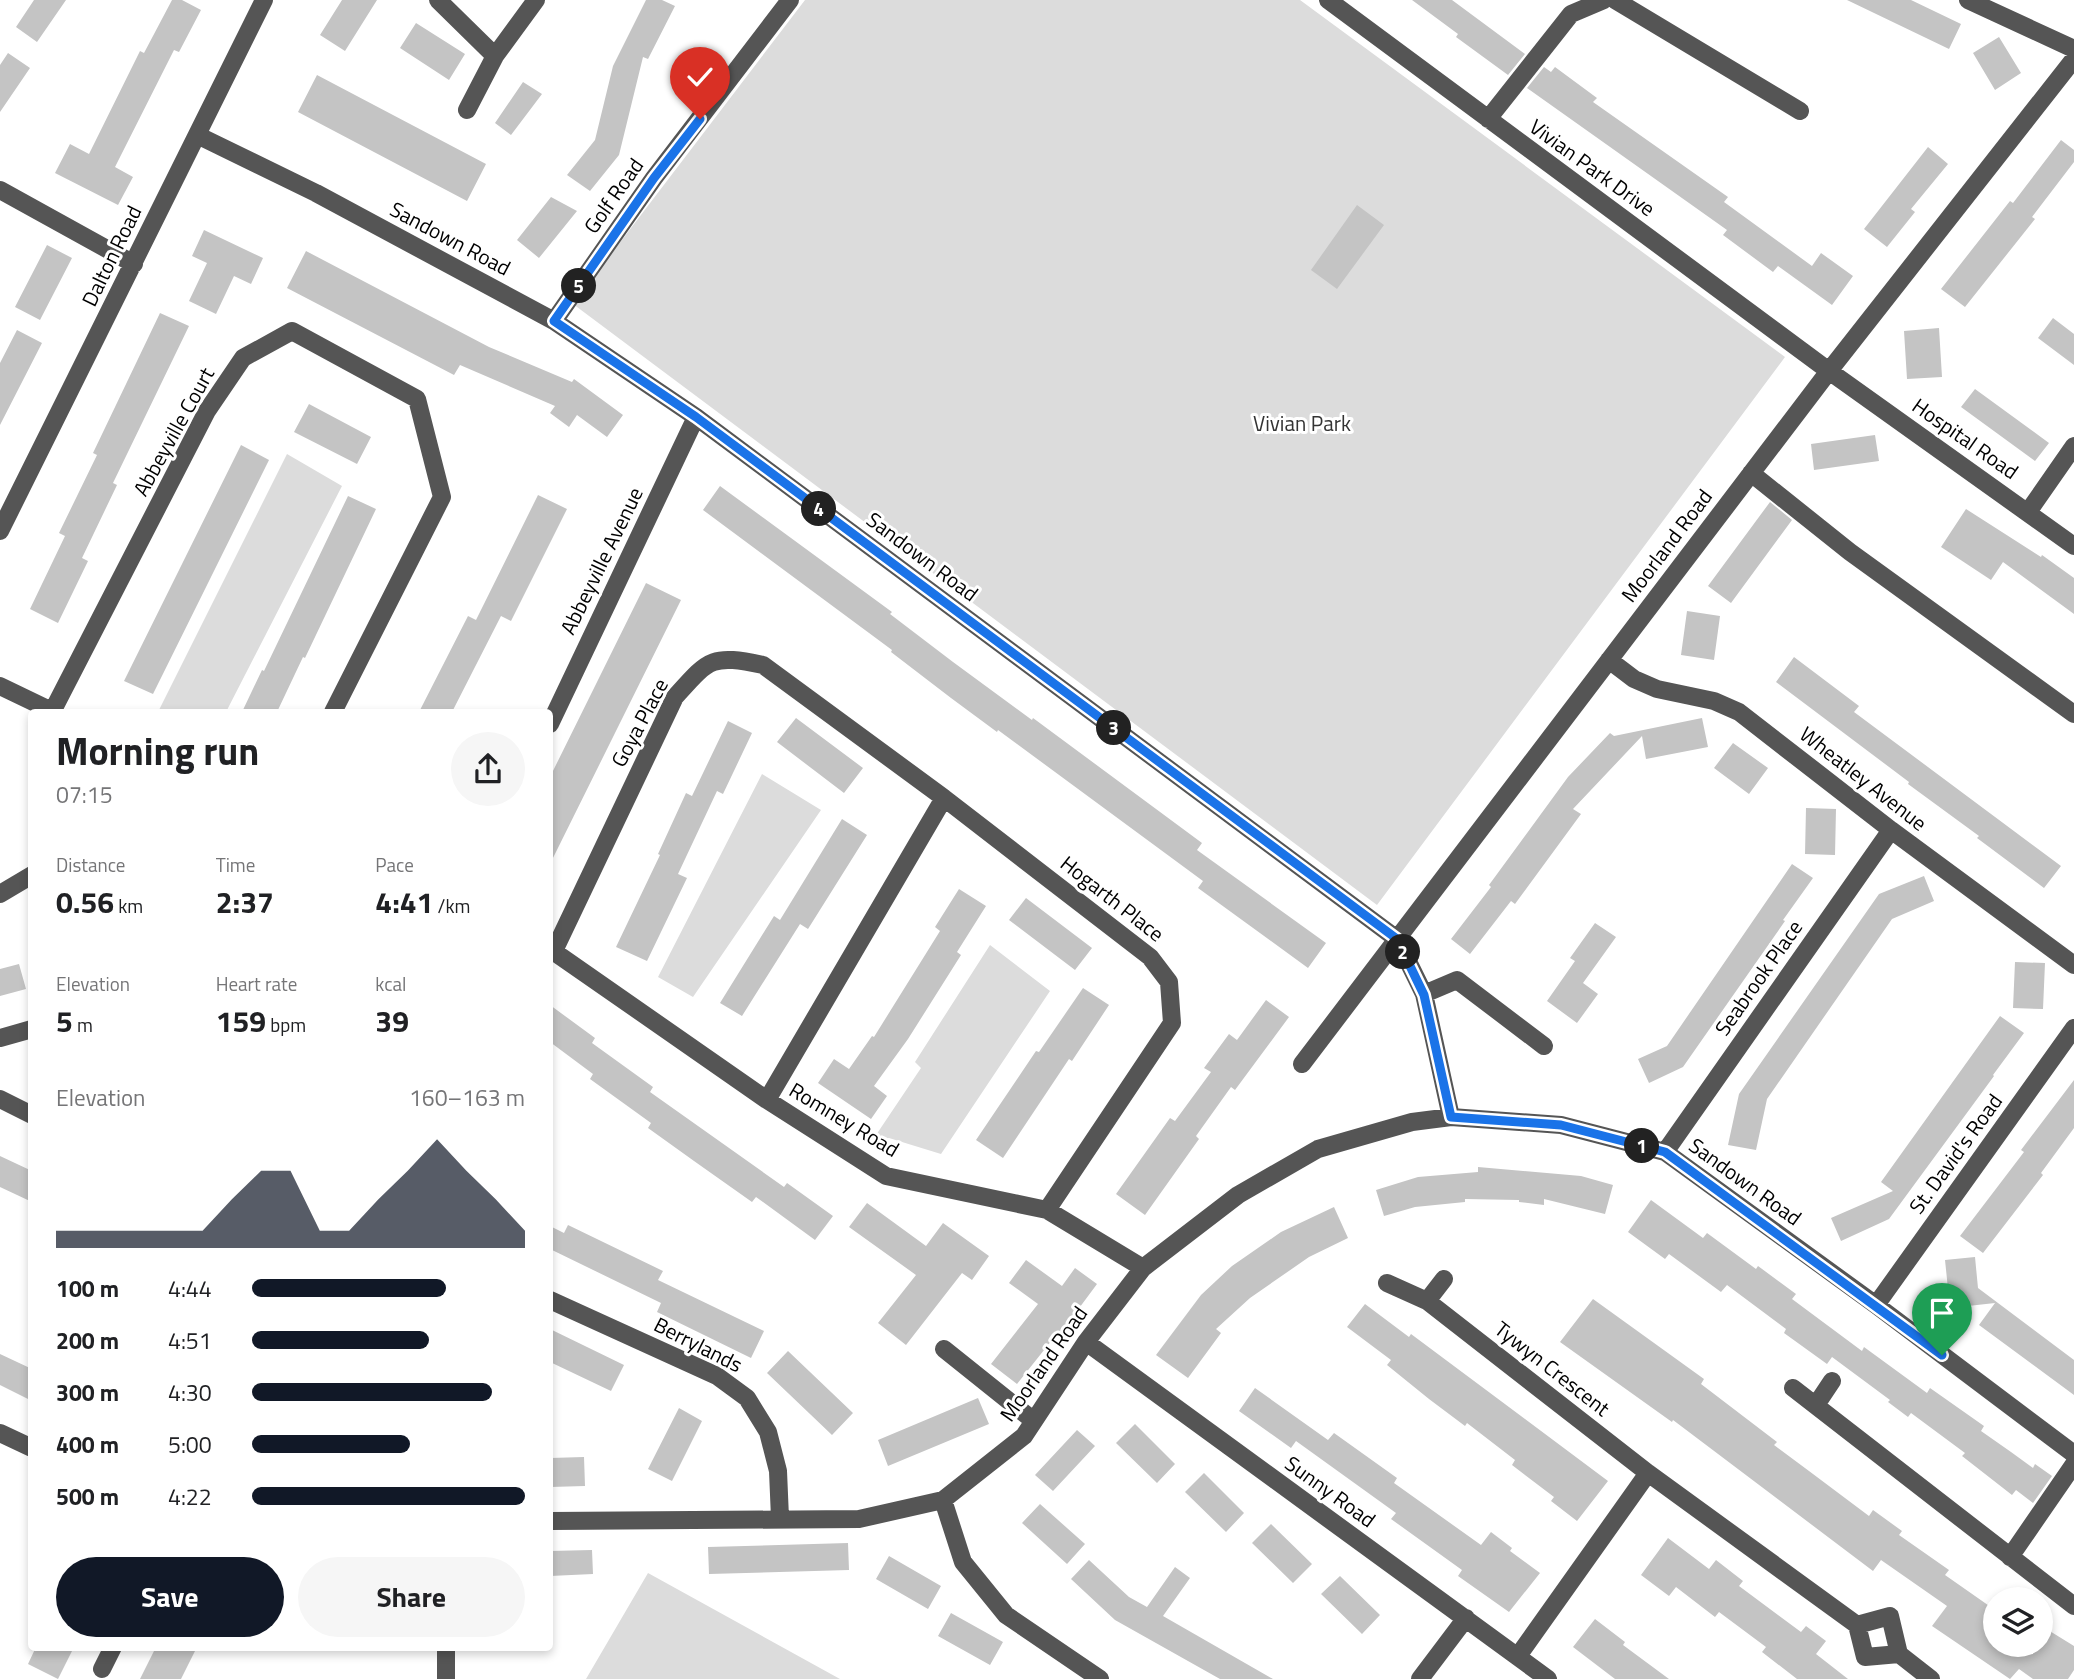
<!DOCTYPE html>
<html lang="en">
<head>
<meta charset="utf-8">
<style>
  :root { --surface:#fff; --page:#f6f6f6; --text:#202124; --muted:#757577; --accent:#111827 }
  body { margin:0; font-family:"Titillium Web",sans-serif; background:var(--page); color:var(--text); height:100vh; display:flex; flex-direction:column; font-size:26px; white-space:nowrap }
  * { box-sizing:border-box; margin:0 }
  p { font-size:23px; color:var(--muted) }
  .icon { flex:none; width:38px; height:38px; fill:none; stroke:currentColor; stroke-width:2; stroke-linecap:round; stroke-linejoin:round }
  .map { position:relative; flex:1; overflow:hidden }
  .panel { position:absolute; left:28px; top:709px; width:525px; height:942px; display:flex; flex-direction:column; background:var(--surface); border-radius:7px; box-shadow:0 4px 10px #0003 }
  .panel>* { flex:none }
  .controls { position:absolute; left:1983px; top:1587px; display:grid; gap:14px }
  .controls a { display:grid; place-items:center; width:70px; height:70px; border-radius:50%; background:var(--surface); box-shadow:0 4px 10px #0003; font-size:35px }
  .pin { position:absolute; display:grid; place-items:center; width:60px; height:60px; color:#fff; margin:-72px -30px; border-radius:50% 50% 50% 0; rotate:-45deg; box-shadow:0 0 7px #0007 }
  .pin .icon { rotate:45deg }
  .km { position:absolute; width:35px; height:35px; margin:-18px; border-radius:50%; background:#222; color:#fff; font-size:19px; line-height:35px; text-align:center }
  .round { display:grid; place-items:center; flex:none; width:74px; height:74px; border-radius:37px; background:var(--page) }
  .summary { display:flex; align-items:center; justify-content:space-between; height:119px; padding:0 28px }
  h1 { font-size:38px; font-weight:700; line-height:52px }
  .stats { display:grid; grid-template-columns:repeat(3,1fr); gap:10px; height:119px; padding:7px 28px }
  .stats div { display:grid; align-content:center }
  .stats b { font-size:30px; font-weight:700 }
  .stats small { font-size:19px; font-weight:400 }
  .stats p { font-size:19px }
  .chart { height:196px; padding:14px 28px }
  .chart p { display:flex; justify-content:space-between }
  .chart svg { width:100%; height:126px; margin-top:7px; fill:var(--accent); opacity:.7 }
  .primary-button { display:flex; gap:14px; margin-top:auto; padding:14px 28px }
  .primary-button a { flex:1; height:80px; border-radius:42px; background:var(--accent); color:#fff; font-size:28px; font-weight:700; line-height:80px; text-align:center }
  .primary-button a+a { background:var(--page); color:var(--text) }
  ul { padding:0 28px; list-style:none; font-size:23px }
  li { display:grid; grid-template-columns:112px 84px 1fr; align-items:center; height:52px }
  li i { height:18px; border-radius:9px; background:var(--accent) }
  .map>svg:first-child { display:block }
</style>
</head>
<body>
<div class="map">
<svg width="2074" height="1679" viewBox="0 0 2074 1679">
  <rect width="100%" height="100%" fill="#fff"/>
  <path fill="#dcdcdc" d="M805 0H1300L1785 357 1377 905 573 304Z
    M287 454 342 486 226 712H158Z
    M762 774 821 810 693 997 658 977Z
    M990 945 1050 991 941 1154 889 1138 872 1141 921 1068 915 1062Z
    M648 1573 840 1679H586Z"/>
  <path fill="#c4c4c4" d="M34 0H66L37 42 16 27Z
    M172 0H182L201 10 179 52 174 50 115 167 133 177 118 205 55 173 70 144 89 154 140 51 144 53Z
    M342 0H377L345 51 320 35Z
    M646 0H662L675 6 648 59 643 57 619 155 590 191 567 175 595 140 613 66Z
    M1412 0H1452L1525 54 1508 75 1456 37 1458 34Z
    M1847 0H1911L1961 24 1949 49Z
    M416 23 465 54 449 80 400 48Z
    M1999 37 2021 73 1995 90 1973 53Z
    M8 53 30 68 0 112V65Z
    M1544 67 1551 72 1555 67 1597 98 1593 102 1728 197 1724 202 1812 266 1821 253 1853 276 1832 305 1778 266 1773 272 1723 235 1727 230 1527 88Z
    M317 75 486 164 467 201 298 112Z
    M523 82 542 94 511 135 495 123Z
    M2061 140 2074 150V162L2032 217 2035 219 1965 307 1941 289 2010 201 2013 203Z
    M1928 147 1948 164 1911 209 1915 212 1887 247 1864 229Z
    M551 197 577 211 539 258 517 240Z
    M1357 205 1384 225 1337 289 1311 270Z
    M204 230 263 258 251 284 234 276 216 314 189 301 207 263 192 256Z
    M47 245 72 258 40 320 15 307Z
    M306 251 489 347 572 382 574 379 623 415 607 437 577 415 569 427 550 413 555 406 460 365 454 375 287 288Z
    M160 313 189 326 113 483 117 485 82 558 88 561 58 623 30 609 65 536 59 533 97 455 93 453Z
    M2053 318 2074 334V365L2038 338Z
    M1939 328 1942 377 1907 379 1904 331Z
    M17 330 42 343 0 425V363Z
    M1975 389 2049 443 2035 461 1961 407Z
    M309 404 371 437 357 464 294 432Z
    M1875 435 1879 461 1814 470 1811 444Z
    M241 445 269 460 153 694 124 681Z
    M720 486 892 612 890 614 953 662 1032 720 1033 718 1202 843 1197 850 1326 943 1308 968 1198 888 1203 881 998 730 997 732 951 698 891 652 892 650 703 510Z
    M538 495 567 509 511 621 501 616 452 712H419L468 616 476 620Z
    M348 496 376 509 305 658 303 657 277 712H242L262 670 264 671Z
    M1770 502 1792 520 1731 603 1708 586Z
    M1966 509 2041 557 2042 555 2074 578V614L2003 562 1991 580 1941 547Z
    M646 583 681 600 550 864V777Z
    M1687 611 1720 616 1714 660 1681 655Z
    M1794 657 1859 706 1854 712 2061 866 2044 888 1977 838 1979 836 1908 784 1909 782 1776 682Z
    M796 718 863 768 844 793 777 742Z
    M1702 718 1708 747 1646 759 1642 736 1573 809 1581 814 1515 904 1511 901 1470 954 1451 939 1491 887 1489 885 1568 777 1610 733 1614 736Z
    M728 721 752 733 723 794 717 791 678 874 687 878 647 961 616 947 660 855 658 854 686 793 692 796Z
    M1733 743 1768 768 1749 794 1714 768Z
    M1806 808 1836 809 1835 855 1805 854Z
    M842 819 867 835 808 929 800 924 742 1016 720 1003 774 916 780 920Z
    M1792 864 1813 878 1783 920 1785 921 1683 1067 1649 1083 1638 1059 1667 1046Z
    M1924 876 1934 901 1892 919 1767 1099 1756 1150 1728 1145 1739 1094 1879 894Z
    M959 889 986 906 957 952 961 955 908 1039 874 1086 887 1096 871 1119 818 1083 834 1059 849 1069 872 1036 874 1037 940 931 935 927Z
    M1026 898 1092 948 1075 970 1009 920Z
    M1595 923 1616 937 1583 983 1598 994 1577 1023 1547 1001 1575 961 1570 958Z
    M2015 962 2045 963 2043 1009 2013 1008Z
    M19 964 26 989 0 996V969Z
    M1083 988 1109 1005 1072 1061 1069 1059 1003 1158 976 1140 1036 1051 1039 1052Z
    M1266 1000 1289 1017 1235 1090 1231 1087 1196 1136 1199 1139 1145 1215 1116 1194 1170 1118 1175 1121 1211 1072 1204 1068 1229 1034 1237 1040Z
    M550 1005 595 1038 592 1043 653 1087 650 1092 784 1187 787 1183 833 1216 815 1240 756 1197 752 1202 694 1161 648 1128 651 1123 590 1079 593 1074 550 1042Z
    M2000 1016 2024 1033 1993 1075 1994 1076 1889 1219 1841 1241 1831 1218 1893 1191 1881 1182Z
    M2074 1080V1128L2041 1173 2043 1175 1983 1253 1960 1236 2024 1152 2021 1150Z
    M0 1156 32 1171V1202L0 1187Z
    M1478 1167 1581 1176 1613 1185 1605 1214 1544 1199V1205L1519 1202V1200L1465 1199V1202L1415 1207 1384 1216 1376 1190 1418 1177 1478 1172Z
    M1651 1200 1703 1238 1707 1233 1756 1269 1758 1266 1796 1294 1792 1299 1862 1351 1864 1347 1927 1393 1930 1388 1984 1426 1981 1431 2011 1452 2033 1468 2035 1464 2052 1476 2033 1503 2016 1490 2012 1495 1962 1456 1965 1453 1911 1413 1908 1417 1888 1402 1890 1400 1832 1357 1827 1364 1784 1333 1786 1329 1727 1285 1721 1292 1669 1254 1665 1259 1628 1232Z
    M867 1203 926 1246 943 1223 989 1256 972 1280 962 1273 906 1345 878 1323 916 1275 849 1227Z
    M1334 1207 1348 1238 1309 1257 1250 1298 1216 1329 1221 1333 1188 1378 1156 1355 1201 1295 1232 1266 1281 1232Z
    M568 1225 663 1271 658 1280 764 1331 751 1358 657 1312 661 1303 550 1249V1226L564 1233Z
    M1975 1257 1978 1288 2074 1360V1395L1979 1325 1995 1303 1950 1308 1945 1260Z
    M1026 1260 1062 1286 1075 1268 1097 1284 1054 1342 1052 1340 1017 1384 991 1364 1038 1304 1009 1283Z
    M1593 1299 1704 1379 1701 1384 1777 1442 1774 1445 1809 1471 1869 1516 1873 1510 1902 1531 1899 1535 1949 1570 1945 1575 1995 1610V1645H2040V1625L2074 1646V1670L2068 1679H2033L2019 1669 2010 1679 1932 1626 1947 1606 1881 1560 1873 1571 1673 1420 1672 1422 1560 1342Z
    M1365 1304 1409 1337 1411 1334 1608 1481 1577 1521 1551 1501 1554 1497 1512 1465 1515 1460 1467 1423 1465 1426 1429 1399 1387 1365 1391 1360 1347 1327Z
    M550 1329 624 1365 611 1391 550 1362Z
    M788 1351 853 1413 832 1435 767 1373Z
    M0 1354 32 1369V1401L0 1385Z
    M1255 1388 1328 1440 1334 1433 1397 1478 1394 1483 1481 1545 1491 1532 1512 1548 1510 1551 1540 1573 1509 1612 1458 1576 1462 1570 1391 1519 1396 1513 1296 1441 1291 1448 1239 1411Z
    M978 1398 989 1424 888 1466 878 1440Z
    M679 1408 702 1421 672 1481 648 1469Z
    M1135 1424 1175 1464 1157 1483 1116 1443Z
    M1077 1430 1095 1446 1053 1491 1035 1475Z
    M584 1457 585 1486 550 1487V1458Z
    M1204 1473 1244 1513 1226 1532 1185 1492Z
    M1040 1504 1085 1544 1067 1564 1022 1523Z
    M1271 1524 1312 1564 1293 1583 1252 1543Z
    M1668 1538 1709 1569 1716 1560 1743 1581 1739 1586 1801 1632 1806 1626 1826 1641 1816 1654 1848 1679H1797L1762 1652 1766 1647 1719 1612 1715 1617 1676 1587 1669 1596 1641 1575Z
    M848 1543 849 1570 709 1574 708 1547Z
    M592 1550 593 1574 550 1576V1551Z
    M889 1556 941 1586 928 1609 876 1579Z
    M1089 1560 1129 1597 1147 1607 1175 1567 1190 1578 1163 1616 1273 1679H1220L1115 1620 1071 1579Z
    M1340 1576 1380 1615 1362 1634 1321 1594Z
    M951 1613 1003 1642 990 1665 938 1636Z
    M1595 1619 1625 1642 1623 1645 1669 1679H1615L1573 1647Z
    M36 1647H74L58 1679 28 1664Z
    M156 1647H197L181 1679H140Z"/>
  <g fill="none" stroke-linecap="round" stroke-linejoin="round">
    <path stroke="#555" stroke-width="18" d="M438 0 495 56 536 0
      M1328 0 1829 371 2074 546
      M1615 0 1800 111
      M1968 0 2074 49
      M467 110 495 56
      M1488 119 1571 14 1604 0
      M197 135 316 193 554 321 696 417 1397 939 1424 994 1451 1117
      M0 190 134 264
      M554 321 654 178 790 0
      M1751 473 1850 552 2074 714
      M2028 512 2074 446
      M0 531 264 0
      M1609 660 1634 679 1657 689 1714 701 1739 712 1891 830 2074 965
      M0 686 54 712
      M52 712 207 411 243 358 292 331 417 399 442 497 333 712
      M550 724 696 417
      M0 894 32 875
      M550 949 767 1100 886 1176 1047 1210 1143 1268
      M554 951 675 697C709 659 711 654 763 665L944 798 1150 957 1169 982 1172 1023 1047 1210
      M1424 994 1457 980 1544 1046
      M0 1038 32 1029
      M1302 1064 1829 371 2074 59
      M0 1099 32 1115
      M767 1100 944 798
      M1665 1152 1891 830
      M1387 1283 1427 1301 1648 1473 1857 1625 1865 1657 1899 1654
      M550 1300 717 1376 747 1398 768 1432 778 1471 780 1518
      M1427 1301 1444 1279
      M1876 1305 2074 1028
      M1086 1342 1548 1679
      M944 1349 1034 1421
      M1793 1388 2074 1606
      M1816 1405 1832 1381
      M0 1433 32 1448
      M943 1500 963 1562 1006 1615 1100 1679
      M550 1521 859 1519 943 1500 1024 1436 1086 1342 1143 1268 1238 1195 1318 1149 1412 1122 1451 1117 1561 1125 1665 1152 1876 1305 2074 1454
      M2010 1557 2074 1464
      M1857 1625 1890 1616 1899 1654
      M1899 1654 1931 1679
      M1518 1656 1648 1473
      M102 1669 113 1647
      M446 1679V1647
      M1420 1679 1466 1618"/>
  </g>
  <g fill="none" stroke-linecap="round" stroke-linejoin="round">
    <defs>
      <path id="route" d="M700 119 654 178 554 321 696 417 1397 939 1424 995 1451 1117 1561 1125 1665 1152 1942 1355"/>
    </defs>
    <use href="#route" stroke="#fff" stroke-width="14"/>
    <use href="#route" stroke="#1a73e8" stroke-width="9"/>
  </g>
  <g text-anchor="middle" stroke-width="6" stroke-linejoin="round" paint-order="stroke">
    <g font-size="21" fill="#000" stroke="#fff">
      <text transform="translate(1592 168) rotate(36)" y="7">Vivian Park Drive</text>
      <text transform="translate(614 196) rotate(-55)" y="7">Golf Road</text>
      <text transform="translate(450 239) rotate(28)" y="7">Sandown Road</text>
      <text transform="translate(112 256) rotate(-64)" y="7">Dalton Road</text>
      <text transform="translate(174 432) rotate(-61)" y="7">Abbeyville Court</text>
      <text transform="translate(1965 439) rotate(35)" y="7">Hospital Road</text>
      <text transform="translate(1667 546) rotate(-53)" y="7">Moorland Road</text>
      <text transform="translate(922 557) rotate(37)" y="7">Sandown Road</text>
      <text transform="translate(602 561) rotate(-64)" y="7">Abbeyville Avenue</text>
      <text transform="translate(640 723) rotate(-62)" y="7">Goya Place</text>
      <text transform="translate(1863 779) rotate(38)" y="7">Wheatley Avenue</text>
      <text transform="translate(1112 899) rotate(38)" y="7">Hogarth Place</text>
      <text transform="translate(1759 978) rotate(-55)" y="7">Seabrook Place</text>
      <text transform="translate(844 1120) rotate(31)" y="7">Romney Road</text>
      <text transform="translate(1956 1154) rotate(-54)" y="7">St. David's Road</text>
      <text transform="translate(1745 1182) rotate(36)" y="7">Sandown Road</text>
      <text transform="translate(698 1345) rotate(27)" y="7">Berrylands</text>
      <text transform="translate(1044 1364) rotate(-55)" y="7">Moorland Road</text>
      <text transform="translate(1552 1369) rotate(38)" y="7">Tywyn Crescent</text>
      <text transform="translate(1330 1492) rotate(36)" y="7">Sunny Road</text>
    </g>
    <g font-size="21" fill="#333" stroke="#fff">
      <text x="1302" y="431">Vivian Park</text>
    </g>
  </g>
</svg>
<div class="controls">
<a><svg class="icon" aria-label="layers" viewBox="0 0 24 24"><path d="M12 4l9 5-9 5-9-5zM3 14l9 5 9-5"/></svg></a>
</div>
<div class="pin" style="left:1942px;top:1355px;background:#1e9e55"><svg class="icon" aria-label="arrive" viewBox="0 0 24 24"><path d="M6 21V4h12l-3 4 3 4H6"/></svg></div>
<div class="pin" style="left:700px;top:119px;background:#d93025"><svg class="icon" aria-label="check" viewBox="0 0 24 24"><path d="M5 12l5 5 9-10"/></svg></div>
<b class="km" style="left:1642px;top:1146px">1</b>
<b class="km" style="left:1403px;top:952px">2</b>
<b class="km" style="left:1114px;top:728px">3</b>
<b class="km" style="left:819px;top:509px">4</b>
<b class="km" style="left:579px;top:286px">5</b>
<section class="panel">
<div class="summary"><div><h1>Morning run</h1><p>07:15</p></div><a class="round"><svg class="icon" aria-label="share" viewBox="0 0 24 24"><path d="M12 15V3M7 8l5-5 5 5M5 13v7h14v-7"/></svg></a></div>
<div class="stats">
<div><p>Distance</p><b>0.56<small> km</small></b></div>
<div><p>Time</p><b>2:37</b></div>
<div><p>Pace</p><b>4:41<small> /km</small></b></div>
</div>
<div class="stats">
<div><p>Elevation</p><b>5<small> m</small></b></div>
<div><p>Heart rate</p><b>159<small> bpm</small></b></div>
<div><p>kcal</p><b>39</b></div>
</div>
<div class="chart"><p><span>Elevation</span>160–163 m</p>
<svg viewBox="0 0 160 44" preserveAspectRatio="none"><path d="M0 44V38L10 38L20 38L30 38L40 38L50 38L60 27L70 17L80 17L90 38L100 38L110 27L120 17L130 6L140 17L150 27L160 38V44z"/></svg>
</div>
<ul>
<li><b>100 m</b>4:44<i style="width:71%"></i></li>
<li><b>200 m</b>4:51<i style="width:65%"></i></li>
<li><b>300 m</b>4:30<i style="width:88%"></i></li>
<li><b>400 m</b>5:00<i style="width:58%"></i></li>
<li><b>500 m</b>4:22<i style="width:100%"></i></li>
</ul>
<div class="primary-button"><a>Save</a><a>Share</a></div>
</section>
</div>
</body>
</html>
